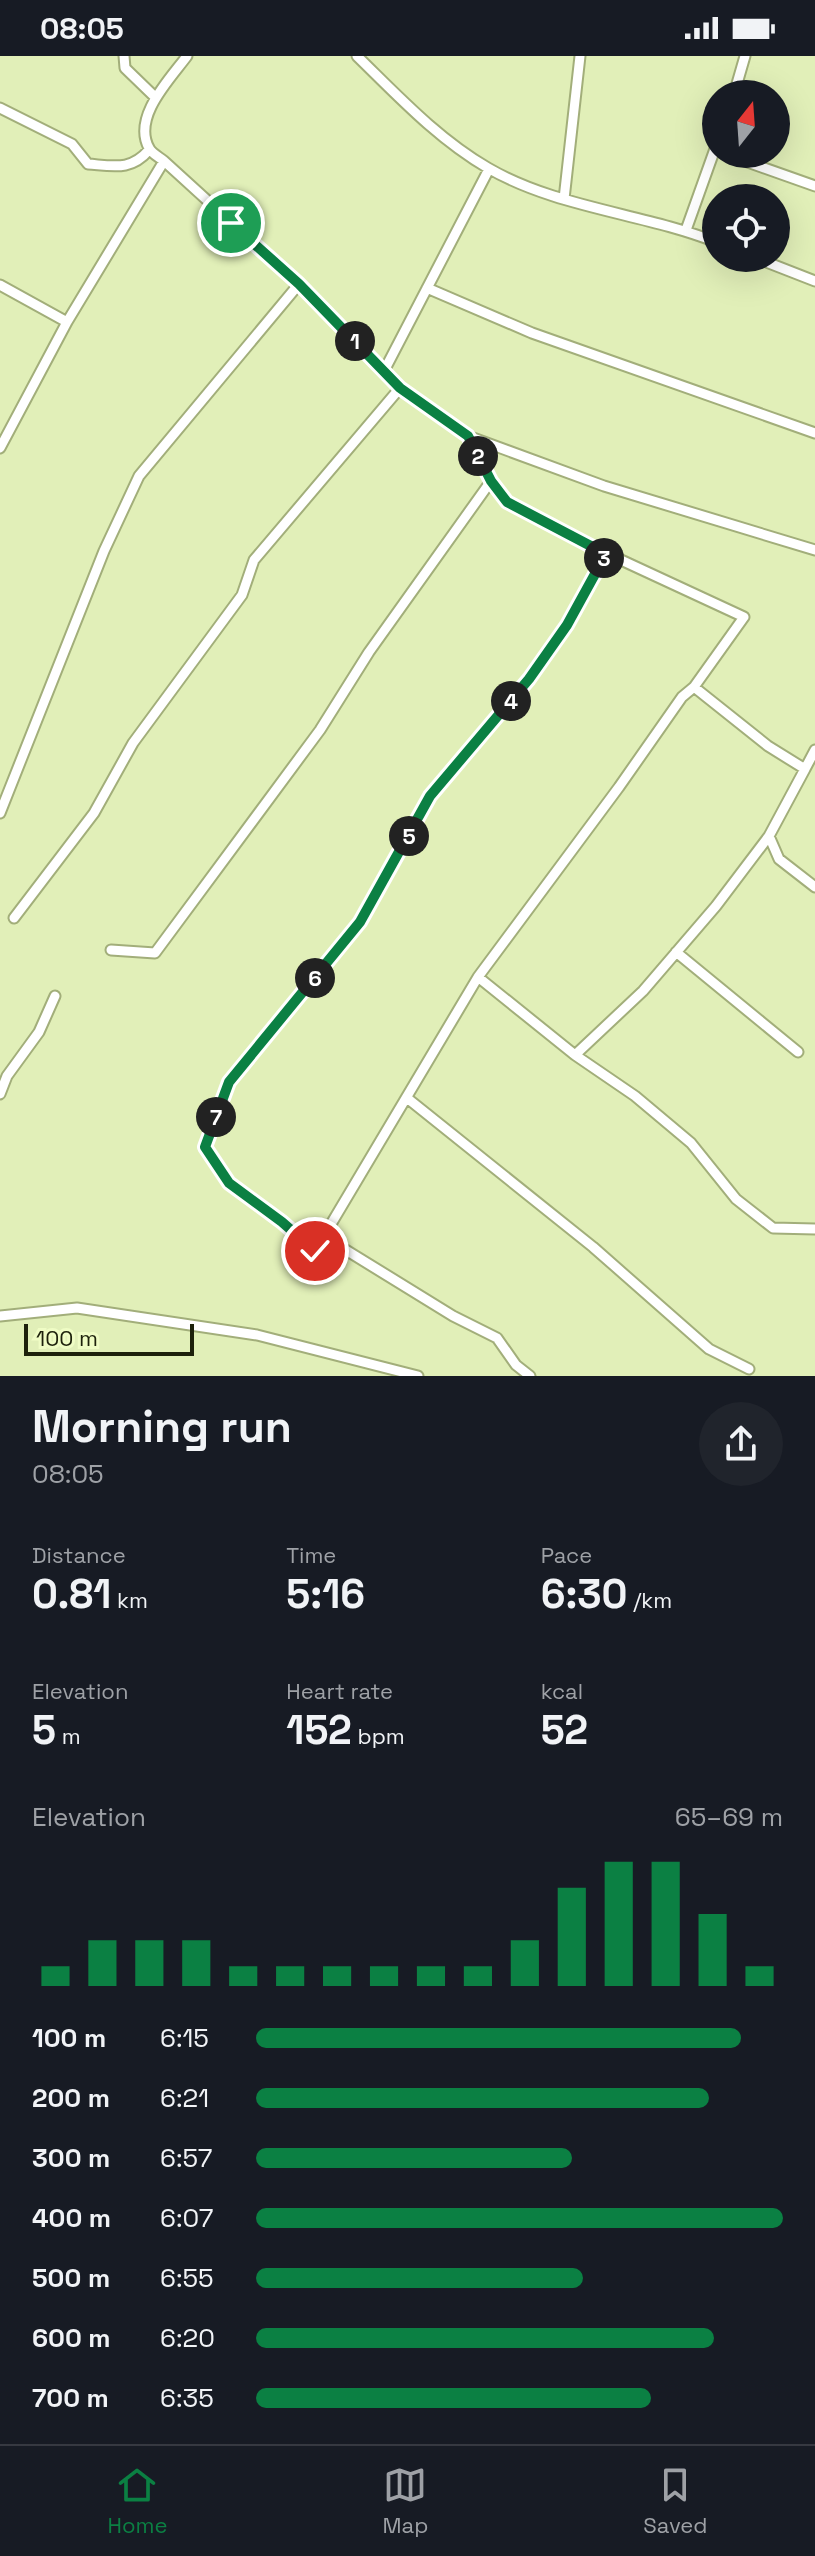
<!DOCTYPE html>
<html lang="en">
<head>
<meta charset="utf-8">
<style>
  :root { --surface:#171b24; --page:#20242c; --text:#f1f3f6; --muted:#9ea1a6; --line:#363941; --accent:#0b8043 }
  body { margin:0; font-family:"Space Grotesk",sans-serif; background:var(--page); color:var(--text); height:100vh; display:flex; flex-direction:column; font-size:30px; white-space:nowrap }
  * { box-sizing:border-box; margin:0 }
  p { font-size:26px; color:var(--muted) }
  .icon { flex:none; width:44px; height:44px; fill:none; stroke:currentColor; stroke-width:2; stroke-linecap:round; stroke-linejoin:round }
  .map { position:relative; height:1320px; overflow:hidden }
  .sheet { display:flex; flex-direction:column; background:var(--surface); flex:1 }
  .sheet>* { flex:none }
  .needle { width:52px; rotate:17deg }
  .buttons { position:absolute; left:702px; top:24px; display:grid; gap:16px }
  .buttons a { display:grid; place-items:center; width:88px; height:88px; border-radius:50%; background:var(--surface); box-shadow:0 8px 32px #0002; font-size:40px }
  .scale { position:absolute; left:24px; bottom:20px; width:170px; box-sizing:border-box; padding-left:8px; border:4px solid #1d210c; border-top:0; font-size:22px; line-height:28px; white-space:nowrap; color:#1d210c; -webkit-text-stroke:6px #effcc5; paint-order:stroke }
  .pin { position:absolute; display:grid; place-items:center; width:68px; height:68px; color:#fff; margin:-34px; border:4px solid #fff; border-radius:50%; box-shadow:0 2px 8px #0007 }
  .km { position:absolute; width:40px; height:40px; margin:-20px; border-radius:50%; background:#222; color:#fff; font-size:22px; line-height:40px; text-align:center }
  .round { display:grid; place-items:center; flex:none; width:84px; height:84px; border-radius:42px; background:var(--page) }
  .headline { display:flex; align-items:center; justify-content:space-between; height:136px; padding:0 32px }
  h1 { font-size:44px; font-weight:700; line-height:60px }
  .metrics { display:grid; grid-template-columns:repeat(3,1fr); gap:12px; height:136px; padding:8px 32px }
  .metrics div { display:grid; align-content:center }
  .metrics b { font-size:40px; font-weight:700 }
  .metrics small { font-size:22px; font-weight:400 }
  .metrics p { font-size:22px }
  .chart { height:224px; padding:16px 32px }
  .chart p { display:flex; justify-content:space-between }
  .chart svg { width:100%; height:144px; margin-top:8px; stroke:var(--accent); stroke-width:6 }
  ul { padding:0 32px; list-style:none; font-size:26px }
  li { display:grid; grid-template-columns:128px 96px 1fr; align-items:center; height:60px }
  li i { height:20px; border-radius:10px; background:var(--accent) }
  .status { display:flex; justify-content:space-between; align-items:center; height:56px; padding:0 40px; background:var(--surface); direction:ltr }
  .status svg { height:22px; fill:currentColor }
  .dock { display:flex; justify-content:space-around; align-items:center; height:112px; border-top:2px solid var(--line); background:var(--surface); font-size:22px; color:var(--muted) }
  .dock a { display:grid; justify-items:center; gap:4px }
  .dock .on { color:var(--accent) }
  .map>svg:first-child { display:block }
</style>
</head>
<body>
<div class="status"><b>08:05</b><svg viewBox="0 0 49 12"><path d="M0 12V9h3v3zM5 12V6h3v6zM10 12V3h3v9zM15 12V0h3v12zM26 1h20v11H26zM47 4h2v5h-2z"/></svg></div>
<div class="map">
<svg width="815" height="1320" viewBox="0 0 815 1320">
  <rect width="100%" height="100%" fill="#e1efb8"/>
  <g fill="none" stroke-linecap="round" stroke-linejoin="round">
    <defs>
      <path id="street" d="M124 0 125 12 156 42
        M357 0C398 40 438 83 488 112 557 152 642 157 716 186
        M734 38 745 0
        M0 52 72 88 88 108C114 110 131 115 149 94
        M725 98 815 130
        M164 105 299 228 400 332 468 380 491 425 507 446 593 491 744 561 694 631 768 690 805 713 769 780 779 803 815 831
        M564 143 580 0
        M686 174 716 90
        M756 202 815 225
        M0 229 67 266
        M427 232 532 277 815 377
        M384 315 489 113
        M468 380 604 430 815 494
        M0 392 67 266 164 105C159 101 151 97 149 92 132 61 170 23 187 0
        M805 713 815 694
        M0 757 104 495 139 420 299 228
        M769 780 716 850 643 935 575 999 635 1040 691 1087 736 1143 773 1172 815 1173
        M14 862 94 757 133 687 242 539 254 504 400 332
        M111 894 155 897 320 674 369 596 491 425
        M676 896 798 996
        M478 921 619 731 682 641 694 631
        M0 1038 7 1020 39 976 55 940
        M407 1042 593 1191 709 1293 749 1313
        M315 1195 282 1166 229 1127 205 1091 229 1026 360 866 430 740 529 623 567 569 606 498
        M0 1260 77 1252 257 1279 418 1320
        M530 1320 516 1309 497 1282 453 1260 341 1191 315 1195 478 921 575 999"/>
    </defs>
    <use href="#street" stroke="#a2ae7a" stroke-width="13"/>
    <use href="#street" stroke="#fff" stroke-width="9"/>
  </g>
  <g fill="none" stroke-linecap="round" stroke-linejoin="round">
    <defs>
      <path id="route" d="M231 167 299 228 400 332 468 380 491 425 507 446 606 498 567 569 529 623 430 740 360 866 229 1026 205 1091 229 1127 282 1166 315 1195"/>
    </defs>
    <use href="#route" stroke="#fff" stroke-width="16"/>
    <use href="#route" stroke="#0b8043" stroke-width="10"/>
  </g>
</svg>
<div class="buttons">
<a><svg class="needle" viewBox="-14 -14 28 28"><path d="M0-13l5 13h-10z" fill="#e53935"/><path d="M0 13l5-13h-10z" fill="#9ea1a6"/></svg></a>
<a><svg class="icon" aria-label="locate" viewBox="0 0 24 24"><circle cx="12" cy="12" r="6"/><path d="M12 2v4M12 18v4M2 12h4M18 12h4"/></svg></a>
</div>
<div class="scale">100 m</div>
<div class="pin" style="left:231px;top:167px;background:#1e9e55"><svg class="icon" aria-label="arrive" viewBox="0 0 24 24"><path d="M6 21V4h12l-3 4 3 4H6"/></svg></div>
<div class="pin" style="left:315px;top:1195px;background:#d93025"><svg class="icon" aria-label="check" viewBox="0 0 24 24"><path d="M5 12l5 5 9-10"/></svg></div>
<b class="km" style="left:355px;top:285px">1</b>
<b class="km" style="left:478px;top:400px">2</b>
<b class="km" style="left:604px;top:502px">3</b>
<b class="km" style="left:511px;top:645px">4</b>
<b class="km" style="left:409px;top:780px">5</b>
<b class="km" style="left:315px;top:922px">6</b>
<b class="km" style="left:216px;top:1061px">7</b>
</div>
<section class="sheet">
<div class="headline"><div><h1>Morning run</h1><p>08:05</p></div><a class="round"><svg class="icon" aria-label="share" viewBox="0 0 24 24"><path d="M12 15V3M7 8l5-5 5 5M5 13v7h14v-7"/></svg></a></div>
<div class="metrics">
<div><p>Distance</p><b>0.81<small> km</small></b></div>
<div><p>Time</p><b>5:16</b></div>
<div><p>Pace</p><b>6:30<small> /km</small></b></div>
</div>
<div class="metrics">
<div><p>Elevation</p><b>5<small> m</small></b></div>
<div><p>Heart rate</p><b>152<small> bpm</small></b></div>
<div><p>kcal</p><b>52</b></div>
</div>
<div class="chart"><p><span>Elevation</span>65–69 m</p>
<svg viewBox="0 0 160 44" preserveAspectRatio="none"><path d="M5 44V38M15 44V30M25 44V30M35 44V30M45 44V38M55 44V38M65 44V38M75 44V38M85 44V38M95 44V38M105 44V30M115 44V14M125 44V6M135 44V6M145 44V22M155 44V38"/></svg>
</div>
<ul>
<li><b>100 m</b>6:15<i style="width:92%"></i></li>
<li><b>200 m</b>6:21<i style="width:86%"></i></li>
<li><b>300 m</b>6:57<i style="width:60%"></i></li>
<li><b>400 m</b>6:07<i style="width:100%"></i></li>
<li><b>500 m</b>6:55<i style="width:62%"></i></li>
<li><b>600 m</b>6:20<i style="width:87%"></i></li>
<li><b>700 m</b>6:35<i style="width:75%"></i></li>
</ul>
</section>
<nav class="dock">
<a class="on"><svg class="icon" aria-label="home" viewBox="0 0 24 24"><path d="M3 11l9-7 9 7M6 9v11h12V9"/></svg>Home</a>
<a><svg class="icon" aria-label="map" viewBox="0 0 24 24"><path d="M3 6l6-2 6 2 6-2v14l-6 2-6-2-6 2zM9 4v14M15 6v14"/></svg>Map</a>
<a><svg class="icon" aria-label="saved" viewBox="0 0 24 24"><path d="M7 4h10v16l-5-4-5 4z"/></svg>Saved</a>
</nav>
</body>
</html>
